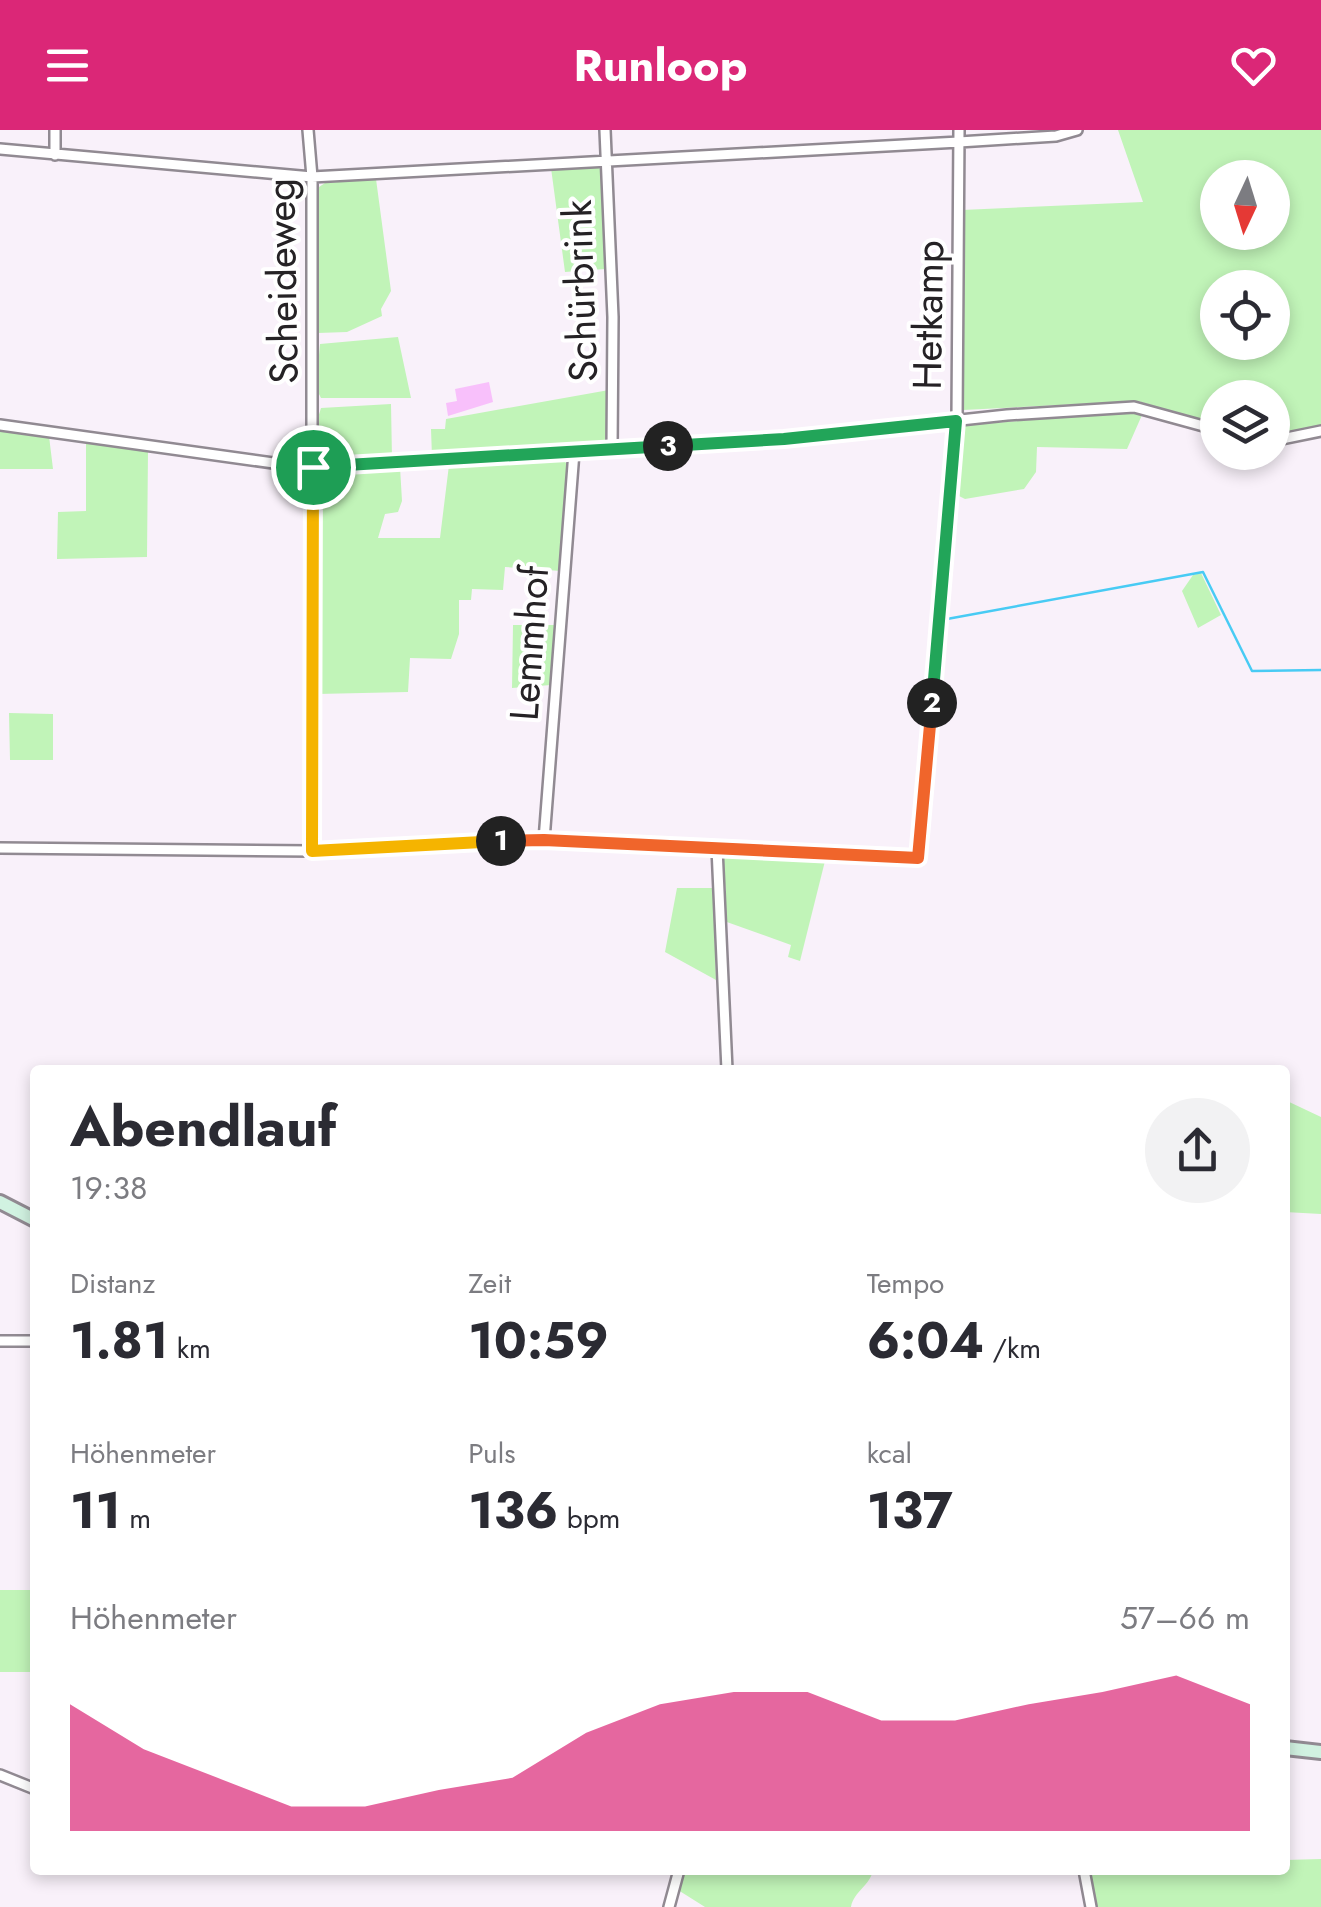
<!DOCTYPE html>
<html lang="de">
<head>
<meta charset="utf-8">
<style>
  :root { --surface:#fff; --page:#f2f2f3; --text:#2b2b33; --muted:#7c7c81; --accent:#db2777 }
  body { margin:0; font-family:Jost,sans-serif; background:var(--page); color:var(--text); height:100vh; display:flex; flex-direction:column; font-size:38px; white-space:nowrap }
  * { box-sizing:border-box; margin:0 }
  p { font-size:32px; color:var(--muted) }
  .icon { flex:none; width:55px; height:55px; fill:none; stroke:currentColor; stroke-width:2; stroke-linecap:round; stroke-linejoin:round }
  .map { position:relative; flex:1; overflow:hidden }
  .side { position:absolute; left:30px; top:935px; width:1260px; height:810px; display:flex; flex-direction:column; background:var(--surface); border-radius:10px; box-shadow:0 5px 15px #0003 }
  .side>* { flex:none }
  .needle { width:65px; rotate:184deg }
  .tools { position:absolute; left:1200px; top:30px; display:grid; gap:20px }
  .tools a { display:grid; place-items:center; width:90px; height:90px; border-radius:50%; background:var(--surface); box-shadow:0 5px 15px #0003; font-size:50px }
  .pin { position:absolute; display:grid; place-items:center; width:85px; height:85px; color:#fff; margin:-42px; border:5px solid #fff; border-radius:50%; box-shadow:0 2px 10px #0007 }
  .km { position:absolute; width:50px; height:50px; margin:-25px; border-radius:50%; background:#222; color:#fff; font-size:28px; line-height:50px; text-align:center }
  .round { display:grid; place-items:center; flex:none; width:105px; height:105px; border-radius:52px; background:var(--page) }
  .head { display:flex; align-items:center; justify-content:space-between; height:170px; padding:0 40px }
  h1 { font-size:55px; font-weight:700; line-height:75px }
  .metrics { display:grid; grid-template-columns:repeat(3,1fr); gap:15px; height:170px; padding:10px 40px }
  .metrics div { display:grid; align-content:center }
  .metrics b { font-size:50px; font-weight:700 }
  .metrics small { font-size:28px; font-weight:400 }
  .metrics p { font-size:28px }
  .chart { height:280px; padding:20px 40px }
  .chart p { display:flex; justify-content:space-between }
  .chart svg { width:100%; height:180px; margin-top:10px; fill:var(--accent); opacity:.7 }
  header { display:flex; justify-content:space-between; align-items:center; height:130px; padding:0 40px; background:var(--accent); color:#fff; font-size:45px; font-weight:700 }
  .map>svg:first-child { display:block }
</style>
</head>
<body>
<header><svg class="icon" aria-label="menu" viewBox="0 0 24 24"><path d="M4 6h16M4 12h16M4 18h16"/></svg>Runloop<svg class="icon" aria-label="heart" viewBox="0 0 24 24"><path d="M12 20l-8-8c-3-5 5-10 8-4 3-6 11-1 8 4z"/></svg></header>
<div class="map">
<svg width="1321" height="1777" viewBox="0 0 1321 1777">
  <rect width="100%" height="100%" fill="#f9f1fa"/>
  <path fill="#c1f4b8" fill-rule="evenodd" d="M1118 0H1321V296L1273 305 1272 268H1218L1217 295 1138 271 963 280 962 80 1143 72ZM1218 48H1272V102H1218ZM1218 158H1272V212H1218Z
    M590 35 601 39 605 139 565 142 551 38Z
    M376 49 391 161 381 179 382 186 347 202 318 203 316 59 325 53Z
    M398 207 411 268H321L316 258 320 214Z
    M609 260 605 314 432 327 431 299H445L446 289Z
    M391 274 392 329 321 332 317 291 321 278Z
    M1126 282 1142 285 1127 319 1037 317 1036 342 1024 359 965 369 957 365 960 296Z
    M0 298 49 306 53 339H0Z
    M86 312 148 321 147 427 57 429 58 382 86 381Z
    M560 329 568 334 561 441 505 437 503 460 472 459 471 470H459V504L451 529 410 528 408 562 317 564 319 345 400 337 402 371 398 382 385 384 378 408H440L449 335Z
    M1201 443 1221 485 1198 498 1182 461 1193 445Z
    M513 495H557L551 555 512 558Z
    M9 583 53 584V630H10Z
    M725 722 826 727 800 831 788 827 791 815 724 791 723 762 726 761 721 726Z
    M677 758H713L716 850 665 822Z
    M1285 970 1321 987V1084L1285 1082Z
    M0 1460H35V1542H0Z
    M1321 1729V1777H1094L1088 1740H1285V1730Z
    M683 1740H873C870 1756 854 1761 851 1777H705L678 1760Z"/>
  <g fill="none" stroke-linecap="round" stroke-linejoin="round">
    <path stroke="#48cbf4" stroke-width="2.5" d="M947 489 1203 442 1252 541 1321 540"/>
  </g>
  <path fill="#f8c0fb" d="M489 252 493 272 448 286 446 273 457 271 455 259Z"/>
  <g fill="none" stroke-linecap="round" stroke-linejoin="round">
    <defs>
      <path id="minor" d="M55 0V25
        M308 0 312 47V721
        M605 0 613 187 612 319
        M0 19 312 47 959 12 1056 6 1077 0
        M0 295 302 337 784 309 1007 285 1134 277 1218 300
        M1272 311 1321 301
        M544 710 574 322
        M0 718 312 721 544 710 918 728 957 291 959 0
        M717 718 727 940
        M0 1211H35
        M0 1645 35 1659
        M1084 1740 1091 1777
        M669 1777 679 1740"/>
      <path id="secondary" d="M0 1072 35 1090
        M1285 1618 1321 1622"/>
    </defs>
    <use href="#minor" stroke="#918a92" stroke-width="14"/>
    <use href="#secondary" stroke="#918a92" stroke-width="18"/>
    <use href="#minor" stroke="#fff" stroke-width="9"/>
    <use href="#secondary" stroke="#d1f2e1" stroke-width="12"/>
  </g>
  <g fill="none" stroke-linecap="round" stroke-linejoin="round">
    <defs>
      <path id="split-1" d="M313 337 312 721 501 711"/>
      <path id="split-2" d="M501 711 544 710 918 728 932 573"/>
      <path id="split-3" d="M668 316 784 309 956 291 932 573"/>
      <path id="split-4" d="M313 337 668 316"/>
    </defs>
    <use href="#split-1" stroke="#fff" stroke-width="20"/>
    <use href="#split-2" stroke="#fff" stroke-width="20"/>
    <use href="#split-3" stroke="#fff" stroke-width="20"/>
    <use href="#split-4" stroke="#fff" stroke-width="20"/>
    <use href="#split-1" stroke="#f5b400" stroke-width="12"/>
    <use href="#split-2" stroke="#f0652b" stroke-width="12"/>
    <use href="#split-3" stroke="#22a559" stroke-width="12"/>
    <use href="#split-4" stroke="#22a559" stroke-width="12"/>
  </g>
  <g text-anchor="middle" stroke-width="8" stroke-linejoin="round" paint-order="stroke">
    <g font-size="40" fill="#252225" stroke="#fff">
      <text transform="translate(282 151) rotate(-91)" y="14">Scheideweg</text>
      <text transform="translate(580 161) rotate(-92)" y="14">Schürbrink</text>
      <text transform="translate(928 185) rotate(-89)" y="14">Hetkamp</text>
      <text transform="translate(529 513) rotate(-86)" y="14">Lemmhof</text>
    </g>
  </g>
</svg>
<div class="tools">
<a><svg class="needle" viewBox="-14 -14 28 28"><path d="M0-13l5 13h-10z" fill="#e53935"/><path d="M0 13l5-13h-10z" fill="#7c7c81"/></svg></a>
<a><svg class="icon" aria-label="locate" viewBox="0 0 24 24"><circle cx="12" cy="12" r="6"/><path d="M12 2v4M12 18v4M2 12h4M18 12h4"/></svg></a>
<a><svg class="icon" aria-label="layers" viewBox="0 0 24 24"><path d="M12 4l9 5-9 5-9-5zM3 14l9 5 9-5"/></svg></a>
</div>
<div class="pin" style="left:313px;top:337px;background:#1e9e55"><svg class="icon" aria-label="arrive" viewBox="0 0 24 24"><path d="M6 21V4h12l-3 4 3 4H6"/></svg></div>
<b class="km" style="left:501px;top:711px">1</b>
<b class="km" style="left:932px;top:573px">2</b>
<b class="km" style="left:668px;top:316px">3</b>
<section class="side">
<div class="head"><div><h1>Abendlauf</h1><p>19:38</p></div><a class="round"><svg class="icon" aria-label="share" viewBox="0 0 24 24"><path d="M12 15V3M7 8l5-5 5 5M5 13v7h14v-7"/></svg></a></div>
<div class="metrics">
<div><p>Distanz</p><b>1.81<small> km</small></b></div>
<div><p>Zeit</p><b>10:59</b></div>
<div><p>Tempo</p><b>6:04<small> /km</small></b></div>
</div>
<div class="metrics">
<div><p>Höhenmeter</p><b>11<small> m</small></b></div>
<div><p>Puls</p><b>136<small> bpm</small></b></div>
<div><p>kcal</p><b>137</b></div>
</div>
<div class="chart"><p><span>Höhenmeter</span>57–66 m</p>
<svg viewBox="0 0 160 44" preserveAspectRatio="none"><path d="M0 44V13L10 24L20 31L30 38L40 38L50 34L60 31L70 20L80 13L90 10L100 10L110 17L120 17L130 13L140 10L150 6L160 13V44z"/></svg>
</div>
</section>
</div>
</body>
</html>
